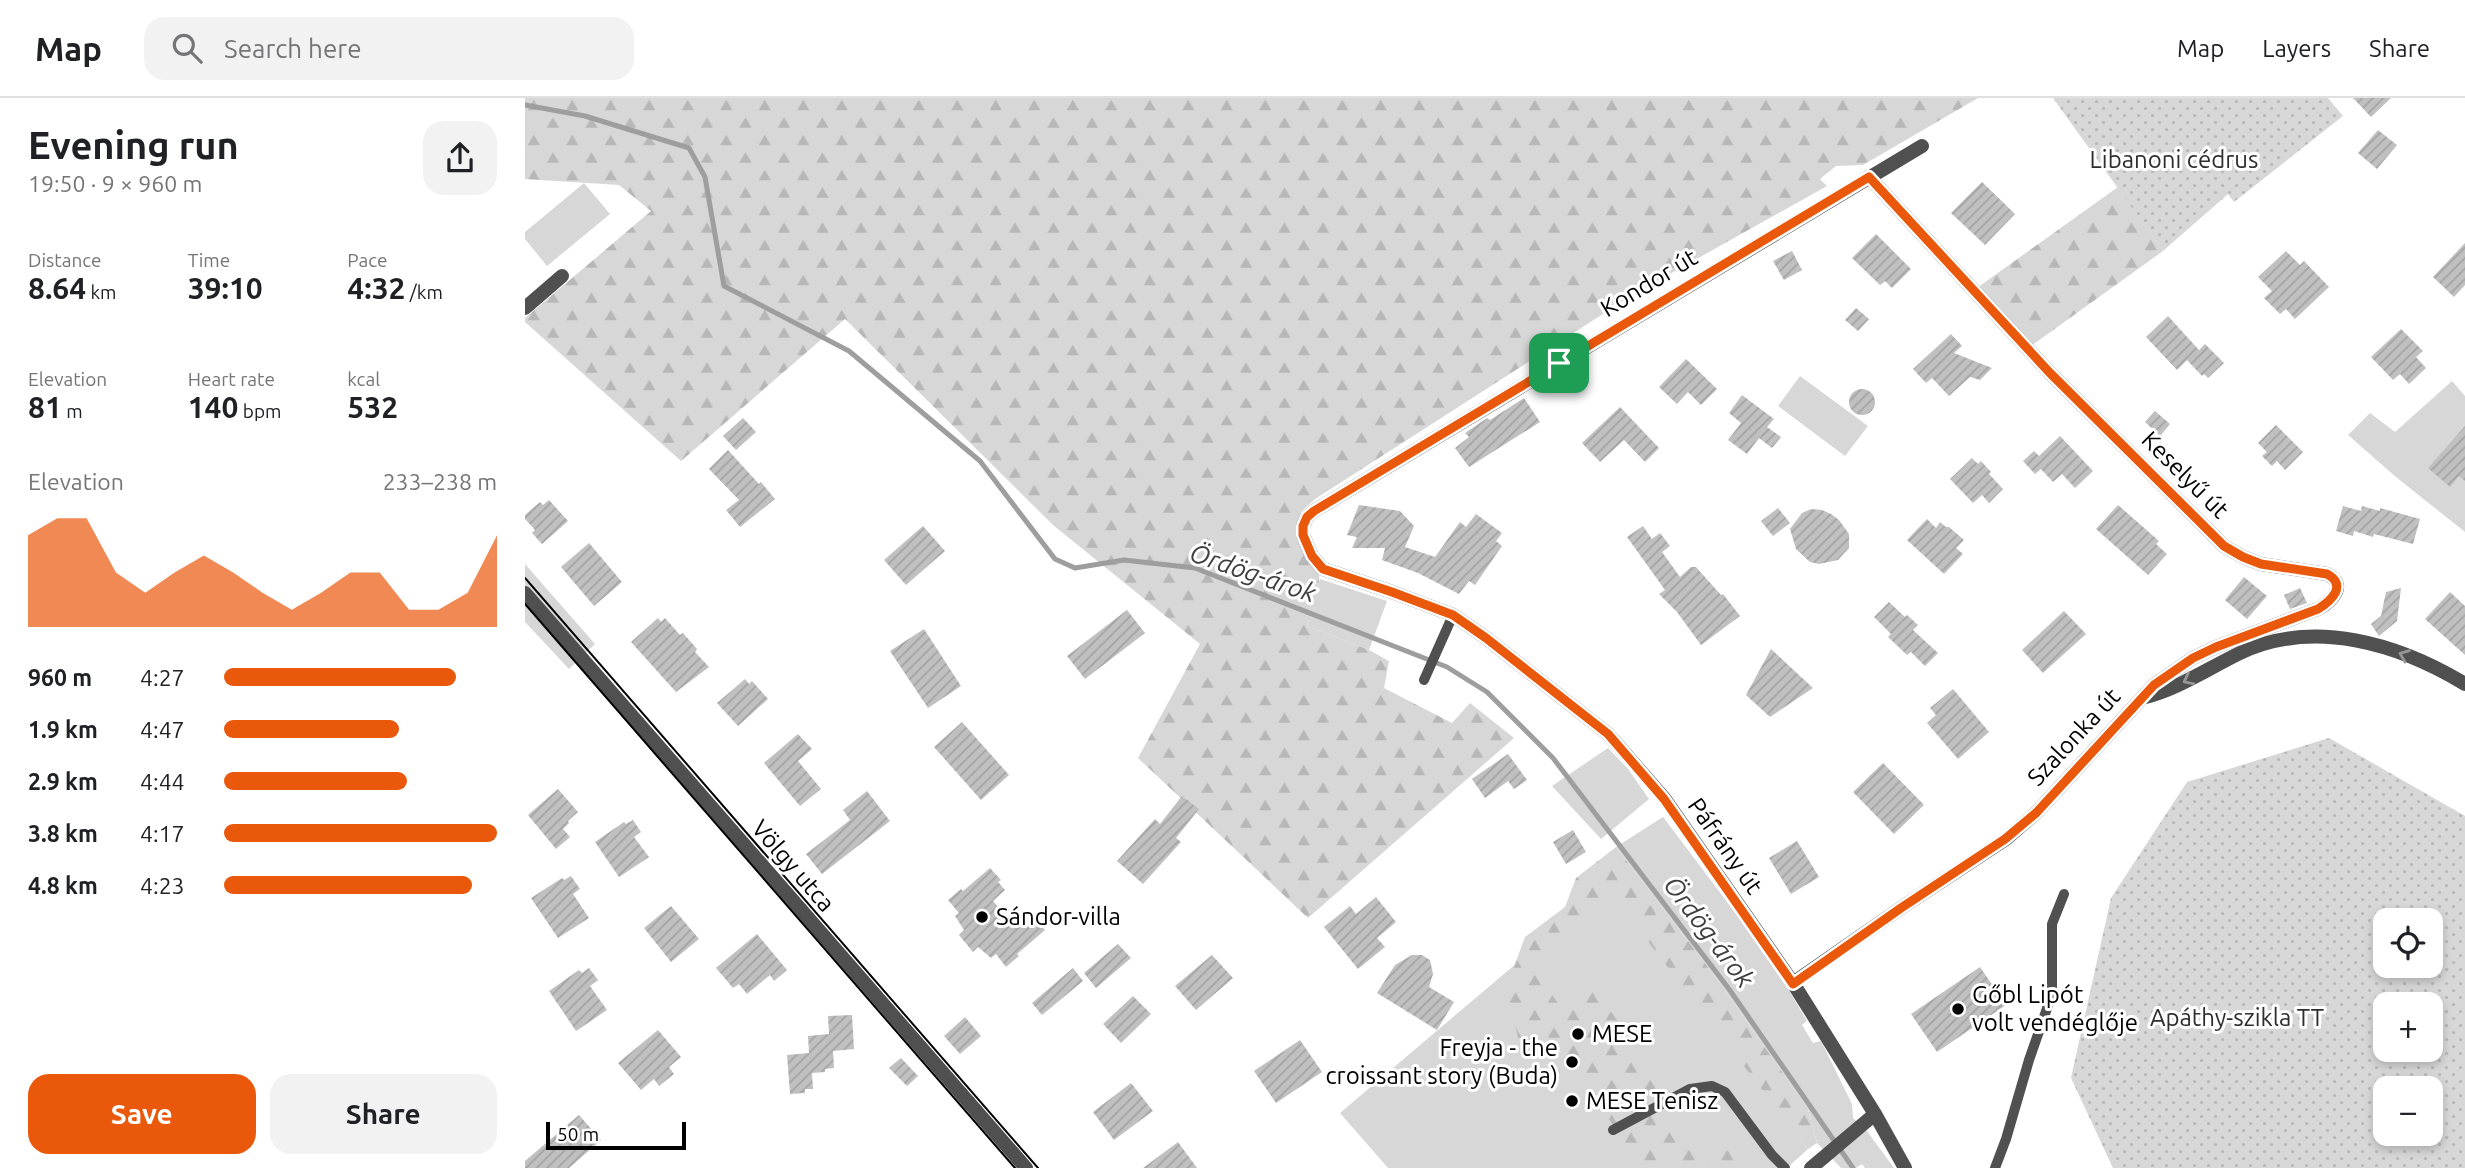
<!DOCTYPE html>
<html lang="en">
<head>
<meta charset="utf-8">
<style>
  :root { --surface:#fff; --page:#f2f2f2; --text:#202124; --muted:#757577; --line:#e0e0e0; --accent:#ea580c }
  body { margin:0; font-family:Ubuntu,sans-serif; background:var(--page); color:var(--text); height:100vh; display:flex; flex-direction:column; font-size:26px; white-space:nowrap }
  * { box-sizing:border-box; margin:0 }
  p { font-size:23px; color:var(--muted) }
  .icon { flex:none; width:38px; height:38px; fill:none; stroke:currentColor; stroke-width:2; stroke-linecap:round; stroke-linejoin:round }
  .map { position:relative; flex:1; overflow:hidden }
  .sheet { display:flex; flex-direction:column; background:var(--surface); width:525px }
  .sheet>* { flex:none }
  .tools { position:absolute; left:1848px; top:810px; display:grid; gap:14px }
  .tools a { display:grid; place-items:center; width:70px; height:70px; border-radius:14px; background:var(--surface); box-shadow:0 4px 10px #0003; font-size:35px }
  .scale { position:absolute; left:21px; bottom:18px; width:140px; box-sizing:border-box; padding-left:7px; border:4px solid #000; border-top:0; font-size:19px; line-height:24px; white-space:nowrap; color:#000; -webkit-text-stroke:5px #fff; paint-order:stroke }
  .pin { position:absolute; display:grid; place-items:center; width:60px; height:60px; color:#fff; margin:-30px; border-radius:14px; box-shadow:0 4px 10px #0006 }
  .round { display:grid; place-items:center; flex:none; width:74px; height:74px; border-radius:21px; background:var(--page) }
  .overview { display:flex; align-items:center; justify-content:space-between; height:119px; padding:0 28px }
  h1 { font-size:38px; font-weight:700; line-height:52px }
  .metrics { display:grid; grid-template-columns:repeat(3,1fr); gap:10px; height:119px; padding:7px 28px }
  .metrics div { display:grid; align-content:center }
  .metrics b { font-size:30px; font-weight:700 }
  .metrics small { font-size:19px; font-weight:400 }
  .metrics p { font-size:19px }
  .chart { height:196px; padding:14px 28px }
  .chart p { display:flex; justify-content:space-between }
  .chart svg { width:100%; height:126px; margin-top:7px; fill:var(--accent); opacity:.7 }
  .primary-button { display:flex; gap:14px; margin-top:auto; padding:14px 28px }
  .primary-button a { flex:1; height:80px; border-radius:21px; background:var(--accent); color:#fff; font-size:28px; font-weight:700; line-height:80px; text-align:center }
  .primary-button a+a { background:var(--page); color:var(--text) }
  ul { padding:0 28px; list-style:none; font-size:23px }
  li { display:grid; grid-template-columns:112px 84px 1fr; align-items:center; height:52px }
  li i { height:18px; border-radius:9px; background:var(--accent) }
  header { display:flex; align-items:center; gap:42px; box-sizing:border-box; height:98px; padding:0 35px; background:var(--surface); border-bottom:2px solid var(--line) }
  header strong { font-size:33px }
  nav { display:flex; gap:38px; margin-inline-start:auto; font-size:24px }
  .search { width:490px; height:63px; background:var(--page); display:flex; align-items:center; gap:18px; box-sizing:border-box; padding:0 24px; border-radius:21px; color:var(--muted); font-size:26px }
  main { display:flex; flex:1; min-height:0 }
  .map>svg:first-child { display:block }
</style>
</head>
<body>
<header>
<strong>Map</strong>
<div class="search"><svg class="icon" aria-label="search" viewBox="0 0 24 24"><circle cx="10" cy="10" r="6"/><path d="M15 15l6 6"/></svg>Search here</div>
<nav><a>Map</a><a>Layers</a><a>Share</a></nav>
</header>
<main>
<section class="sheet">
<div class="overview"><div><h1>Evening run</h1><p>19:50 · 9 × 960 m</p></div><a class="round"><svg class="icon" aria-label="share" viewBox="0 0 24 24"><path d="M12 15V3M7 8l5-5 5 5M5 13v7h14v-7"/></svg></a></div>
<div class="metrics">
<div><p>Distance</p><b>8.64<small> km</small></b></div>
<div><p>Time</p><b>39:10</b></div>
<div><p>Pace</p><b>4:32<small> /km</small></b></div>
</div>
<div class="metrics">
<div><p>Elevation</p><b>81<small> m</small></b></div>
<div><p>Heart rate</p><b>140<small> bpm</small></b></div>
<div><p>kcal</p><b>532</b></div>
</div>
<div class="chart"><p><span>Elevation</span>233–238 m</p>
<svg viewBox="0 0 160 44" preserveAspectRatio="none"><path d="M0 44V12L10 6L20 6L30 25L40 32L50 25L60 19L70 25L80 32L90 38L100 32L110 25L120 25L130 38L140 38L150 32L160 12V44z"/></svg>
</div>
<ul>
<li><b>960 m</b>4:27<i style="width:85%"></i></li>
<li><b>1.9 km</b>4:47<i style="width:64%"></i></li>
<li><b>2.9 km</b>4:44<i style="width:67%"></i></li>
<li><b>3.8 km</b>4:17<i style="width:100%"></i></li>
<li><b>4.8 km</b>4:23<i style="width:91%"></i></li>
</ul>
<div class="primary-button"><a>Save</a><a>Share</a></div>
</section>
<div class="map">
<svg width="1940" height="1070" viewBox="0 0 1940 1070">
  <defs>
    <pattern id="forest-firs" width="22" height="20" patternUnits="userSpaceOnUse" patternTransform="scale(1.75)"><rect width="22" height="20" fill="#d7d7d7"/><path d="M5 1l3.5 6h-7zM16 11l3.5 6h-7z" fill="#b7b7b7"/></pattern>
    <pattern id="park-dots" width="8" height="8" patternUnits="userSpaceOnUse" patternTransform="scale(1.75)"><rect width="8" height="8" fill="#d7d7d7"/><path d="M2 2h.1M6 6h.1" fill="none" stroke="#b7b7b7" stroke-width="1.8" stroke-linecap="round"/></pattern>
    <pattern id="building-hatch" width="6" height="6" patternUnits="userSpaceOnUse" patternTransform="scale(1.75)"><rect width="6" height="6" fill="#c0c0c0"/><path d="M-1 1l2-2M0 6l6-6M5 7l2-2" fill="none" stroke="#a3a3a3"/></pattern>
  </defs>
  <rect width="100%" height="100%" fill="#fff"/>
  <path fill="#d7d7d7" d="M59 85 85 116 22 168 0 141V134Z
    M1275 278 1343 328 1320 358 1253 308Z
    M1927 283 1940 298V434L1871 379 1823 337 1845 315 1870 334Z
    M0 466 70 546 44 571 0 524Z
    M795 481 862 503 844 552 782 528Z
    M1083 650 1103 671 1124 701 1076 741 1027 688Z
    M1138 719 1246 862 1282 923 1277 927 1288 945 1296 943 1327 1006 1328 1020 1342 1033 1369 1070H1340L1337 1066 1331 1070H1316L1292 1045 1283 1011 1189 877 1091 749Z
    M1086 785 1283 1051 1262 1070H863L815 1015Z"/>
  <path fill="url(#forest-firs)" d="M0 0H1453L1338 67 1311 68 1295 81 1302 88 1109 196 790 401 776 414C774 435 787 448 793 467 798 486 787 510 782 528L844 552 864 563 859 590 927 625 945 605 989 640 783 820 613 660 675 546 528 427 320 221 156 363 0 224V220L126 113 94 87 0 81Z
    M1593 89 1638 153 1503 250 1449 192Z
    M1091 749 1189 877 1283 1011 1292 1045 1283 1051 1091 802 1005 868 1036 909 1066 887 1127 969 1134 1008 1177 1049 1195 1046 1208 1057 1209 1068 1207 1070H1109L1106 1052 1049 972 1020 980 998 959 981 891 1000 839 1040 809 1051 780Z"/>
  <path fill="url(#park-dots)" fill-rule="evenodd" d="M1528 0H1803L1818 18 1709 104 1703 96 1638 153Z
    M1804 640 1940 718V1070H1588L1546 980 1586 800 1662 684ZM1860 822H1906V868H1860ZM1860 906H1906V952H1860ZM1860 990H1906V1036H1860Z"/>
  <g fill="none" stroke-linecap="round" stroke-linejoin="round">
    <path stroke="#9e9e9e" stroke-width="5" d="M0 7 60 18 164 50 180 79 199 188 324 253 455 363 530 461 550 470 599 462 670 470 922 569 962 594 1028 660 1204 891 1328 1070"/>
  </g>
  <path fill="url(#building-hatch)" d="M1828 0H1866L1846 19Z
    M1853 32 1872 47 1852 71 1833 55Z
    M1457 84 1490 116 1460 147 1426 115Z
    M1351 136 1386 171 1367 190 1360 183 1355 187 1327 160Z
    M1940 145V187L1929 199 1908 179Z
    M1267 153 1277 172 1259 182 1248 163Z
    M1761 153 1775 167 1779 163 1804 189 1770 221 1761 211 1755 216 1739 200 1747 193 1733 179Z
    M1331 210 1344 221 1333 233 1320 222Z
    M1643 218 1674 252 1680 246 1699 265 1683 280 1679 276 1677 278 1662 262 1652 272 1621 239Z
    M1876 231 1898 253 1891 259 1901 270 1884 286 1875 276 1868 282 1846 259Z
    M1426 236 1437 248 1429 255 1467 270 1455 282 1445 279 1424 298 1407 280 1401 285 1388 271Z
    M1161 261 1192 291 1176 307 1163 294 1152 306 1134 289Z
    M1324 304a13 13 0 1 1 26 0a13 13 0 1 1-26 0Z
    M1217 297 1249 321 1242 329 1256 339 1247 350 1234 340 1222 356 1203 342 1216 325 1204 315Z
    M999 300 1015 324 944 369 930 350 944 339 940 335 962 320 965 322Z
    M1095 309 1134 350 1120 364 1099 342 1075 364 1057 345Z
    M1630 313 1645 326 1635 338 1620 324Z
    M218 320 231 334 211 352 198 338Z
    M1751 327 1778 354 1760 372 1752 363 1747 368 1737 358 1742 354 1733 345Z
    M1940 328V383L1934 378 1925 389 1903 370Z
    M1535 338 1568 373 1550 390 1537 376 1528 384 1516 371 1510 376 1498 363 1509 353 1514 358Z
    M203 352 234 386 236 384 250 401 215 429 201 412 214 402 184 371Z
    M1447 360 1453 366 1456 363 1466 374 1464 376 1478 391 1464 405 1457 397 1448 405 1425 381Z
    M24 402 43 423 17 446 7 435 10 432 0 421V417L15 404 18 407Z
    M834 407 875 413 889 428 880 449 910 459 935 424 941 429 951 416 977 435 971 443 977 448 950 487 944 483 934 496 893 475 857 462 860 450H827L832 439 822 437Z
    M1593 407 1634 443 1631 446 1642 456 1623 477 1571 431Z
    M1818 408 1836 413 1837 408 1855 413V410L1895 421 1888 446 1849 436 1848 439 1829 433 1828 438 1811 433Z
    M1253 410 1265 425 1248 438 1236 423Z
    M1286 411 1297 412 1306 416 1314 422 1324 436V450L1313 462 1294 466 1285 464 1271 451 1265 431 1277 415Z
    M1402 421 1411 430 1415 424 1421 429H1424L1439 442 1431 450 1438 456 1419 476 1382 442Z
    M398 428 420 453 381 487 359 462Z
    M1118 428 1127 441 1135 435 1145 448 1137 454 1155 479 1166 469H1171L1196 497 1198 496 1215 518 1176 547 1152 514 1134 496 1140 492 1102 439Z
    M64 445 97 484 69 508 36 469Z
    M1719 479 1742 498 1722 521 1700 502Z
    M1775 490 1782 505 1765 511 1759 497Z
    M1876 490 1872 523 1854 538 1846 526 1856 518 1861 494Z
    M1925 494 1940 508V557L1900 521Z
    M1364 504 1380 519 1382 517 1393 527 1388 532 1413 555 1400 568 1386 554 1382 557 1363 539 1366 536 1349 519Z
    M602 512 620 535 560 581 542 558Z
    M1539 513 1561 536 1518 575 1497 552Z
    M133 520 136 524 140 520 155 537 158 535 172 551 170 554 184 569 151 594 106 544Z
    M399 531 436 588 403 610 365 553Z
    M1246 551 1288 590 1245 619 1221 597Z
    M220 581 224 586 227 583 243 601 213 628 192 605Z
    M1428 591 1464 634 1433 661 1402 625 1411 617 1405 610Z
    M437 624 484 677 456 702 409 649Z
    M273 636 287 651 273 663 296 691 275 708 239 665Z
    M983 656 1002 682 989 691 983 683 960 700 947 681Z
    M1358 665 1399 707 1369 736 1328 694Z
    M33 691 53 714 43 723 44 725 38 731 45 739 31 751 3 717Z
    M342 693 365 723 297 776 281 756 325 722 318 712Z
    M657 698 674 711 651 740 656 744 618 786 592 763 630 721 635 726Z
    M108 722 116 734 109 739 124 759 94 779 70 744 99 724 101 726Z
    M1048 732 1061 754 1041 766 1028 744Z
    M1272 743 1294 779 1266 796 1244 760Z
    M465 770 476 782 473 784 480 792 468 803 487 825 499 814 506 822 509 820 520 832 492 856 494 858 481 869 471 856 466 860 453 849 448 854 434 837 439 832 430 818 434 815 423 802 436 791 438 793Z
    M46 778 55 791 48 796 64 820 33 840 6 800 37 780 39 782Z
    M851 799 871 824 852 840 860 849 833 871 799 829 825 808 831 816Z
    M146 808 174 841 146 864 119 830Z
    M232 836 262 872 249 883 245 877 222 896 214 886 208 890 191 870Z
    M593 846 606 860 571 890 559 875Z
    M687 857 708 880 671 912 650 888Z
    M887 857H897L905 862 908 876 904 889 929 904 912 932 852 895 870 867Z
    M1455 869 1481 907 1412 954 1386 916Z
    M64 870 73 882 65 888 82 912 51 933 24 893 54 872 57 875Z
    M548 870 558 883 517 917 507 905Z
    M608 898 626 916 596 945 578 926Z
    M327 917 329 951 308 953 309 970 300 971V974L287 975 288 991H280V995L265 996 262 957 284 955 283 938 304 936 303 918Z
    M440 919 456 938 435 956 419 938Z
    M133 932 156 959 144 969 149 976 134 988 129 981 116 992 93 965Z
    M775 942 797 974 751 1005 729 973Z
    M376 960 393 978 382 988 364 970Z
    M606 985 628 1013 589 1042 568 1014Z
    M54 1017 76 1042 44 1070H0V1063Z
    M653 1044 672 1070H618Z"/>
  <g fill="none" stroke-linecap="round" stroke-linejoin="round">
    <path stroke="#505050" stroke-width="10" d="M899 582 928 517
      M1088 1032 1165 991 1187 988 1200 994 1247 1057 1260 1070
      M1470 1070 1481 1041 1504 962 1527 896V826L1539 796"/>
    <path stroke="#505050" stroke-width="14" d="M0 210 37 178
      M0 495 501 1070
      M1617 600C1653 591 1682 571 1715 555 1789 520 1874 546 1940 586
      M1268 885 1376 810 1481 741 1511 715 1629 587 1668 560 1691 549 1793 511C1807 503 1823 487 1802 476L1736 466 1718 459 1699 448 1525 275 1344 79
      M1286 1070 1350 1016
      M1380 1070 1350 1016 1268 885 1139 700 1083 636 961 540 928 517 867 494 798 471 787 458 778 437V428L782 419 789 413 1397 48"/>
    <path stroke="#000" stroke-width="2" d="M0 480 513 1070
      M0 506 490 1070"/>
  </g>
  <defs><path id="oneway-chevron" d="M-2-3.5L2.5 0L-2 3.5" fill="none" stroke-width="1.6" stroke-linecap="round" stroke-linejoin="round" transform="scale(1.75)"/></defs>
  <g stroke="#969696">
    <use href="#oneway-chevron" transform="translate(1879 557) rotate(-158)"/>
    <use href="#oneway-chevron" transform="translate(1663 582) rotate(153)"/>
  </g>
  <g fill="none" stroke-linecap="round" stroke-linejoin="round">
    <defs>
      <path id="route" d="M1344 79 1525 275 1699 448 1718 459 1736 466 1802 476C1823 487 1806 503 1793 511L1691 549 1668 560 1629 587 1511 715 1480 741 1376 810 1268 886 1139 701 1083 636 961 540 928 517 867 494 798 471 787 458 778 437V428L782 419 789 413Z"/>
    </defs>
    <use href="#route" stroke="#fff" stroke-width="14"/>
    <use href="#route" stroke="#ea580c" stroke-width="9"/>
  </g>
  <g fill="#000" stroke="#fff" stroke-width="2.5">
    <circle cx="457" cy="819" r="7"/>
    <circle cx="1433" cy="911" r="7"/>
    <circle cx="1053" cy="936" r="7"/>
    <circle cx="1047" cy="964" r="7"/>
    <circle cx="1047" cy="1003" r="7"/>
  </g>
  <g text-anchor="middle" stroke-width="6" stroke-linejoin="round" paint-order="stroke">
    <g font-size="24" fill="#2e2e2e" stroke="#fff">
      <text x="1649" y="70">Libanoni cédrus</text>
      <text x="1712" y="928">Apáthy-szikla TT</text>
    </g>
    <g font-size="24" fill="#000" stroke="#fff">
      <text transform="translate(1124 185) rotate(-31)" y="8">Kondor út</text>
      <text transform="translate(1660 377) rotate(45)" y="8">Keselyű út</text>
      <text transform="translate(1549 639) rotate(-47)" y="8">Szalonka út</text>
      <text transform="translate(1200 748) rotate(55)" y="8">Páfrány út</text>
      <text transform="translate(268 768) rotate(49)" y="8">Völgy utca</text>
    </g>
    <g font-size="24" fill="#000" stroke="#fff" text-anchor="start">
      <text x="471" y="827">Sándor-villa</text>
      <text x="1447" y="905">Gőbl Lipót<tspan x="1447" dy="28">volt vendéglője</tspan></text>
      <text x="1067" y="944">MESE</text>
      <text x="1033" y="958" text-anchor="end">Freyja - the<tspan x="1033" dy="28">croissant story (Buda)</tspan></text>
      <text x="1061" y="1011">MESE Tenisz</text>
    </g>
    <g font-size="26" font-style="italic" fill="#3f3f3f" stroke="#fff">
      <text transform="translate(728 475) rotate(19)" y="9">Ördög-árok</text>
      <text transform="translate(1184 834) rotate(53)" y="9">Ördög-árok</text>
    </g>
  </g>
</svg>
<div class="tools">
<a><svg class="icon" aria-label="locate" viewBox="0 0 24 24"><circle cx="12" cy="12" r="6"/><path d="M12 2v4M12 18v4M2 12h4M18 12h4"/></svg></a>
<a>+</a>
<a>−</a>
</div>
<div class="scale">50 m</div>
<div class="pin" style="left:1034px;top:265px;background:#1e9e55"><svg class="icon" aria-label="arrive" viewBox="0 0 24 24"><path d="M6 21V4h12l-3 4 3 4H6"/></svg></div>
</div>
</main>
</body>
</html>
